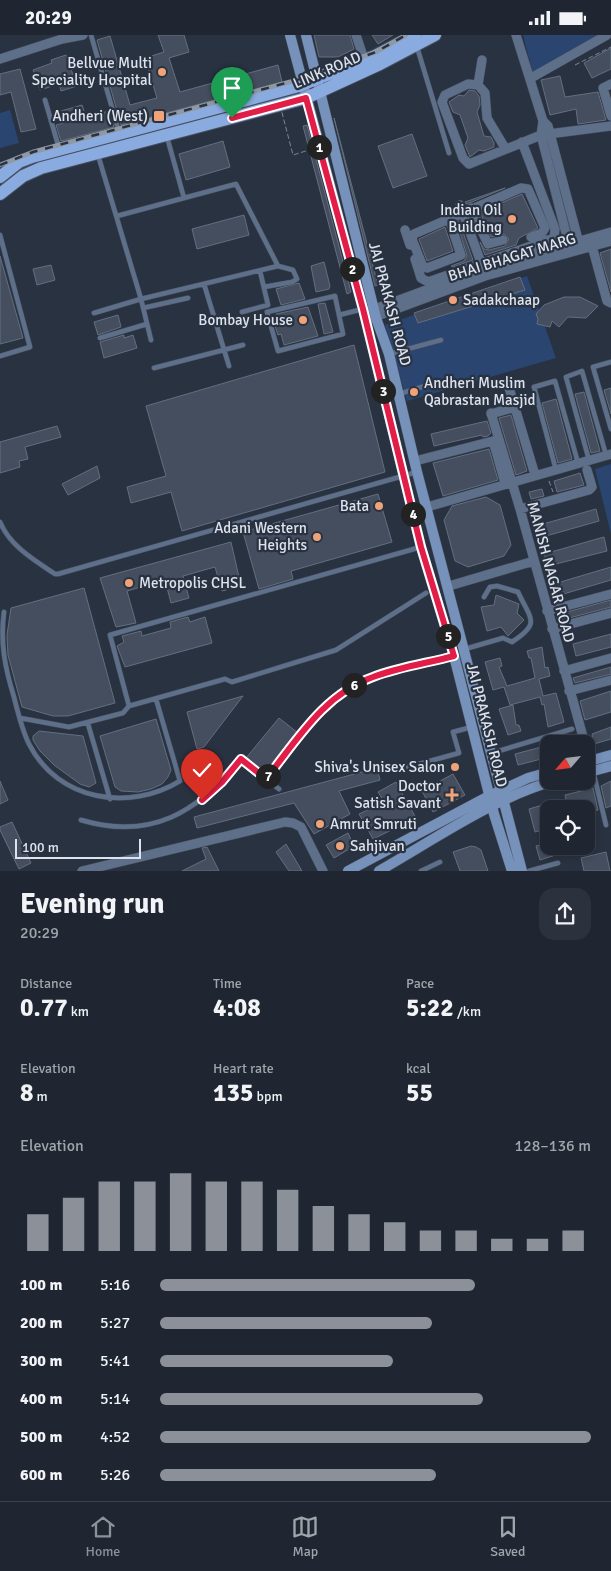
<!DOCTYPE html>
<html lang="en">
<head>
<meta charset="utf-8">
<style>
  :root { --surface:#1f2631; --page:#2c323d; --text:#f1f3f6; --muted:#a1a5ab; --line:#3c434d; --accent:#8c9099 }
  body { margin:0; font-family:Signika,sans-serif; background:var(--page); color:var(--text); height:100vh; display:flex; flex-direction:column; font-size:19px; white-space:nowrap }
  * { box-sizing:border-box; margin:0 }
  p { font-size:16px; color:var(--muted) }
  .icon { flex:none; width:28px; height:28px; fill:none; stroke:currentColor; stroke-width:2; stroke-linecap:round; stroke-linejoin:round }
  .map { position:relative; height:836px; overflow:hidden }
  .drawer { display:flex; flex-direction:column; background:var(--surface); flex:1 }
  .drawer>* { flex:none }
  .needle { width:32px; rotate:242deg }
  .fabs { position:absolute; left:540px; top:700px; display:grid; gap:10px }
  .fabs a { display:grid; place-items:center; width:55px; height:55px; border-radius:10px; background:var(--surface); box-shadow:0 2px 8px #0003,0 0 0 1px var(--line); font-size:25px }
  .scale { position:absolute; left:15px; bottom:12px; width:126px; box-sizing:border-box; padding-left:5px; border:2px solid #dde3ed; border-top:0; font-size:14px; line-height:18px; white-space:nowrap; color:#dde3ed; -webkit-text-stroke:4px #293241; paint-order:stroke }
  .pin { position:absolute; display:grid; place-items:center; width:42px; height:42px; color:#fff; margin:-51px -21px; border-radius:50% 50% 50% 0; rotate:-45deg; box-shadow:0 0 5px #0007 }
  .pin .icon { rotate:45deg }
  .km { position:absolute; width:25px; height:25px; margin:-12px; border-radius:50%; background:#222; color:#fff; font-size:14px; line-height:25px; text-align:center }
  .round { display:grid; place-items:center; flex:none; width:52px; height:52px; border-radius:15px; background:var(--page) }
  .overview { display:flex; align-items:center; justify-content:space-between; height:85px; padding:0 20px }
  h1 { font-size:28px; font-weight:800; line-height:38px }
  .metrics { display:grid; grid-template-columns:repeat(3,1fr); gap:8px; height:85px; padding:5px 20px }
  .metrics div { display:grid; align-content:center }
  .metrics b { font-size:25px; font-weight:800 }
  .metrics small { font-size:14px; font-weight:400 }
  .metrics p { font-size:14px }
  .chart { height:140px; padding:10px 20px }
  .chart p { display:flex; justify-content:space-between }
  .chart svg { width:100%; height:90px; margin-top:5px; stroke:var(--accent); stroke-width:6 }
  ul { padding:0 20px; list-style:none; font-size:16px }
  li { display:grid; grid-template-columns:80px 60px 1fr; align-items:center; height:38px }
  li i { height:12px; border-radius:6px; background:var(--accent) }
  .status { display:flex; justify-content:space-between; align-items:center; height:35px; padding:0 25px; background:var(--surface); direction:ltr }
  .status svg { height:14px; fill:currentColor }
  .tab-bar { display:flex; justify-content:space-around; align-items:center; height:70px; border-top:1px solid var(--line); background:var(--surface); font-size:14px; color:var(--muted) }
  .tab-bar a { display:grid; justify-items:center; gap:2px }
  .tab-bar .selected { color:var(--accent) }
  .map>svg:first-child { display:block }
</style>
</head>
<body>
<div class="status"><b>20:29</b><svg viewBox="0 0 49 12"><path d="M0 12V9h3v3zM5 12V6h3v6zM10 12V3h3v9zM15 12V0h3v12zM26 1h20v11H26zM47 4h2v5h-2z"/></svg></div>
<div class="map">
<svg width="611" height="836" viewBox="0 0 611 836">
  <rect width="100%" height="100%" fill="#293241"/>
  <path fill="#294570" d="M523 0H601L533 39Z
    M10 75 19 108 0 113V78Z
    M527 241 556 323 407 366 385 290Z
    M611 429V499L595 434Z"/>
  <path fill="#444e5e" stroke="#636e7f" d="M158 0H184L189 17 169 23 180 57 278 30 282 47 121 90 97 5 110 1 130 70 157 63 145 23 164 17Z
    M314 0H350L354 14 338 22H319Z
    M372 0H393L378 9Z
    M611 13V34L592 43 584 28Z
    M66 20 77 51 61 56 59 49 40 55 33 35 52 28 51 25Z
    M20 34 36 94 21 97 11 57 0 60V39Z
    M560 41 565 62 598 57 606 85 578 89 576 74 550 80 541 45Z
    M469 55 475 56 479 61 480 70 477 77 484 101 491 102 494 108V112L484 116 479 115 470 122 465 110 468 103 460 80 453 77 449 67 459 60 464 61Z
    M82 70 86 82 109 76 114 92 61 106 56 90 64 88 61 76Z
    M334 83 378 250 375 251Z
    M307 90 351 257 347 259 303 91Z
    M412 99 427 141 393 153 378 111Z
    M223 106 230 132 186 145 179 119Z
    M505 153 472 167 466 169 465 167Z
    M522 159 538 193 519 203 516 210 485 220 480 207 484 214 489 215 505 211 509 204 504 199 491 202 480 177Z
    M244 180 249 200 197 214 192 194Z
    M459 186 473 225 453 232 451 231 464 226 467 221 457 187Z
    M445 192 453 216 427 226 419 204Z
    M611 214V257L600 218Z
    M0 221 23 303 0 309Z
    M324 227 330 251 329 254 316 257 311 231Z
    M51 230 55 245 37 250 33 234Z
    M520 242 525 255 418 288 414 278Z
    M299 248 305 264 281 270 276 254Z
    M564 262H580L598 271 586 283 568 282 559 292 552 286 550 292 537 289 538 284 536 279 544 270Z
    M325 268 333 297 324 299 318 269Z
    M308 272 318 301 284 310 281 299 278 300 275 291 279 290 276 279Z
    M118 280 121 292 98 300 94 287Z
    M124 300V303L133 300 137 313 104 323 100 307Z
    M354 310 385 437 182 496 171 457 131 468 127 452 166 441 146 371Z
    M611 353V379L604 355Z
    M584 357 600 416 591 418 575 359Z
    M556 364 572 424 558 428 542 368Z
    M511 380 527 436 516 440 499 383Z
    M487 386 491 398 488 401 483 402 482 400 434 411 431 399Z
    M57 391 61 402 25 412 28 424 19 426 20 432 0 438V407Z
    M489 414 498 445 443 461 433 428Z
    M97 431 100 443 68 460 62 449Z
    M580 438 584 450 557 457 554 446Z
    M542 454 544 461 531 464 529 457Z
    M378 459 392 507 291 536 293 544 259 554 243 497Z
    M486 462 500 470 511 510 504 521 468 532 455 526 444 485 452 471Z
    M596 474 599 486 539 503 536 491Z
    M604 502 607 516 548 531 544 519Z
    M231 507 241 551 222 556 215 532 183 541 189 563 171 568 165 545 127 556 136 588 116 592 100 543Z
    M611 532V545L560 560 557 548Z
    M84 553 115 668 68 681H53L22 672 8 620 7 600 11 573Z
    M496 560 519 569 517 578 524 585 508 601 501 592 487 596 481 572 494 570Z
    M611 565V572L558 586 556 580Z
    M188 582 190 587 205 582 212 608 125 632 117 611 124 607 122 601 141 596 142 601 171 593 170 587Z
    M611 599V612L576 621 573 609Z
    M542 612 545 633 548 632 550 641 539 644 543 661 556 658 564 687 548 692 544 669 542 670 540 662 510 670 504 652 493 655 485 627 500 623 502 631 499 632 507 651 535 643 531 623H529L527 616Z
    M611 632V639L575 648 573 643Z
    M611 656V677L585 685 580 666Z
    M243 661 204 712 197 714 187 677Z
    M513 670 516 690H519L521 696 508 700 499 674Z
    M279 683 298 698 265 738 246 723Z
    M156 684 171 735 168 742 162 749 151 754 138 757 121 756 115 752 100 701Z
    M611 692V704L594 709 592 699Z
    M39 696 83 701 96 748 89 752 80 749 54 730 40 716 33 705V701Z
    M549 710V722L518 730 515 719Z
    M377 733 380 745 339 756 350 779 314 799 294 768 197 793 194 782Z
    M453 739 465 760 433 777 422 756Z
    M0 746 8 765 0 769Z
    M611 746V771L606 773 601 751Z
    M396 747 416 783 373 804 359 779 384 767 378 757Z
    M593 753 598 775 586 778V774H568L565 760Z
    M549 768V793L535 797 529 774Z
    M12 787 31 828 19 834 0 795V792Z
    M348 798 354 811 334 823 326 810Z
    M549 808V811H559L562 818 540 825 536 811Z
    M286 809 302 836H289L276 817Z
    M471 811 476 812 481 815 488 836H460L453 817Z
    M207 812 219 836H182L206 824 202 813Z
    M606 817 610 836H584L581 823Z"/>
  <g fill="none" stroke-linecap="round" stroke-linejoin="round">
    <defs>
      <path id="service" d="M91 0 117 90
        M417 12 449 118
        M45 65 59 113
        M167 102 184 163
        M98 120 141 264 278 231 236 149 117 181
        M0 200 30 312 0 321
        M204 249 229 331
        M264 252 292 247 297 244 293 235 278 231
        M335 261 343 299 278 316 267 277Z
        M143 273 188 263
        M242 277 268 270 260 236
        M94 278 141 264 151 305
        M339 280 363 274
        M100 303 147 289
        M389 319 441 305
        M611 327 593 332 611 394
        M154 333 243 310
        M399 359 428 350
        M589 425 566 342 582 336 606 420
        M556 435 534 352 555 346 578 428
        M0 487C10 511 34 525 55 539H58L417 437
        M421 512 110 600 129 671 225 644 232 647 336 615 426 558
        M4 577C0 608 5 633 14 662 18 678 22 695 29 709 58 766 129 777 180 746L156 664
        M465 614 503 603 512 607C541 588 531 585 518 557L497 551 490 552 484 562
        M20 683 69 692 123 678 129 671
        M88 689 110 764
        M492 718 572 694
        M408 732 459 718 453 697 472 692
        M593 736 606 790
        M279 754 266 744 324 672C361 638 407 634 454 621
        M81 785C151 806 198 777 241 724L266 744
        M421 836 440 827
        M529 836 558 828"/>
      <path id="minor" d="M356 0 366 30
        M516 0 543 86 548 91 580 212
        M0 24 62 4 83 0
        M531 43 607 0
        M611 49 603 53 611 81
        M478 50 482 25
        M543 86 541 100 570 214
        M505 113 487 83 485 58 478 50 468 49 445 60 442 67 463 123 469 129 541 100 611 91
        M460 170 483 233
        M471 173 488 209 503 205
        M449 184 461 220 427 233 423 232 412 204 414 199 521 153 528 154 545 193 542 198 531 202
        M405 195 410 210
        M592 211 607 266 611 268
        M415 224 421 243 428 247 554 203 555 194 522 107
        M364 278 483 234 611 197
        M369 284 485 241 611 206
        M507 346 535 440
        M491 378 520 474 585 709
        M491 379 515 372
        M415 426 493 406 505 448
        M427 472 611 419
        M520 474 589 455 592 452 587 435
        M449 551 534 526
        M547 576 611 559
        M552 594 611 578
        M564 636 611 623
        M569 656 611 645
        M586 714 590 726
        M82 836 285 787 293 788 301 792 323 836"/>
      <path id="secondary" d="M290 0 363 274 421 512 454 621 494 779 512 836
        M306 0 376 283 389 319 417 437 522 836
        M586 727 611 720
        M586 738 611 731
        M348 836 489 761 528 743 549 737
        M379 836C432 806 495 762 554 746"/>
      <path id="primary" d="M0 142 19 127 32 122 299 51 375 21 415 0
        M0 159 23 141 41 133 306 63 380 29 435 0"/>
    </defs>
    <use href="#service" stroke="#464e5d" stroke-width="5.5"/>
    <use href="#minor" stroke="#464e5d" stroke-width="10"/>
    <use href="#secondary" stroke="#464e5d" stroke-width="11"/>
    <use href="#primary" stroke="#464e5d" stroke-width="14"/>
    <path stroke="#7e8692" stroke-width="1" stroke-dasharray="5 2.5" stroke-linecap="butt" d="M575 30 611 12
      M549 446 553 457"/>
    <use href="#service" stroke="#5e6f89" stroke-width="4.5"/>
    <use href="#minor" stroke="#5e6f89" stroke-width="9"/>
    <use href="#secondary" stroke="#7691ba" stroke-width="10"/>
    <use href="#primary" stroke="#89abe0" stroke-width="12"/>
    <defs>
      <path id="rail" d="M0 130 33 117 304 43 376 17 406 0"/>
    </defs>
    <use href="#rail" stroke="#9098a4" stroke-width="4.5"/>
    <use href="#rail" stroke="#293241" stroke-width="2.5" stroke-dasharray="8" stroke-linecap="butt"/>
    <path stroke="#7e8692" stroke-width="1" stroke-dasharray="5 2.5" stroke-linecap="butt" d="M280 70 293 120 309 115"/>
  </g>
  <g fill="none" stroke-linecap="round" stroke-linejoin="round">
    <defs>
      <path id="route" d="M202 765 222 747 241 724 266 744C297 705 324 659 373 642 399 632 428 628 454 621L421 512 363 274 306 63 232 83"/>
    </defs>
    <use href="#route" stroke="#fff" stroke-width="10"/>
    <use href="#route" stroke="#e11d48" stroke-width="6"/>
  </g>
  <g fill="#f0a278" stroke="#293241" stroke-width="2">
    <circle cx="162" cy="37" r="5"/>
    <rect x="153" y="75" width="12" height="12" rx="2.5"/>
    <circle cx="512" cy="184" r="5"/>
    <circle cx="453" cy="265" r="5"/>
    <circle cx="303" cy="285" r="5"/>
    <circle cx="414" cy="357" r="5"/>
    <circle cx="379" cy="471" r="5"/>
    <circle cx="317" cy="502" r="5"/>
    <circle cx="129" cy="548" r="5"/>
    <circle cx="455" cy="732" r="5"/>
    <path d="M449.5 752.5h5v5h5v5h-5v5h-5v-5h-5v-5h5z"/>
    <circle cx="320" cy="789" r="5"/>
    <circle cx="340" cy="811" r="5"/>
  </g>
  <g text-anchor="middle" stroke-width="4.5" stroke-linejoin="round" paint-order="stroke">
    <g font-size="15" fill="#dde3ed" stroke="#293241" text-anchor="end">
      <text x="152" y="33">Bellvue Multi<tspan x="152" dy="17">Speciality Hospital</tspan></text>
      <text x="148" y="86">Andheri (West)</text>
      <text x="502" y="180">Indian Oil<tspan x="502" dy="17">Building</tspan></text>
      <text x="463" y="270" text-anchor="start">Sadakchaap</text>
      <text x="293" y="290">Bombay House</text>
      <text x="424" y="353" text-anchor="start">Andheri Muslim<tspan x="424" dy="17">Qabrastan Masjid</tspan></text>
      <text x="369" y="476">Bata</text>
      <text x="307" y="498">Adani Western<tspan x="307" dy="17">Heights</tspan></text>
      <text x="139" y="553" text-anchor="start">Metropolis CHSL</text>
      <text x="445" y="737">Shiva's Unisex Salon</text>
      <text x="441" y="756">Doctor<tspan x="441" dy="17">Satish Savant</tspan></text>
      <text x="330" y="794" text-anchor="start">Amrut Smruti</text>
      <text x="350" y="816" text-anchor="start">Sahjivan</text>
    </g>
    <g font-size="15" fill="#dde3ed" stroke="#293241">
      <text transform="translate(327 35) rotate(-23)" y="5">LINK ROAD</text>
      <text transform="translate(512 222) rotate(-17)" y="5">BHAI BHAGAT MARG</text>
      <text transform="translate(390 269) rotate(75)" y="5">JAI PRAKASH ROAD</text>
      <text transform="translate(551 537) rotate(75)" y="5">MANISH NAGAR ROAD</text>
      <text transform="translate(487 690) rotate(76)" y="5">JAI PRAKASH ROAD</text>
    </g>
  </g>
</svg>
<div class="fabs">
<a><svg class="needle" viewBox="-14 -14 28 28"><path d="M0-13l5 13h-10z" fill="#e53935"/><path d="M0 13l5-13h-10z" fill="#a1a5ab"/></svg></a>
<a><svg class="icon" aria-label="locate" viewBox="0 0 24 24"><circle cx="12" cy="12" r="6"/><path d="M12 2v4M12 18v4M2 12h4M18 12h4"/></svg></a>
</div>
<div class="scale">100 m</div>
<div class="pin" style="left:232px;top:83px;background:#1e9e55"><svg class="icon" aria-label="arrive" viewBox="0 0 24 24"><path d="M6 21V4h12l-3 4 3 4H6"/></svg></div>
<div class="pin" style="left:202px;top:765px;background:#d93025"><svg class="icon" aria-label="check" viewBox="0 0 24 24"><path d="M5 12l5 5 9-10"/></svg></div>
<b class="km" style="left:319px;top:112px">1</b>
<b class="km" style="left:352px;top:234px">2</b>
<b class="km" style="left:383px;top:356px">3</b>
<b class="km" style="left:413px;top:479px">4</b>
<b class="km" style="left:448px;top:601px">5</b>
<b class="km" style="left:354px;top:650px">6</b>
<b class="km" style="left:268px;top:741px">7</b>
</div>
<section class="drawer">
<div class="overview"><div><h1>Evening run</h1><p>20:29</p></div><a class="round"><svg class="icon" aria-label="share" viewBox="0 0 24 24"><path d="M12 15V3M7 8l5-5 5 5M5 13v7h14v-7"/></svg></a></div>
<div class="metrics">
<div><p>Distance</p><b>0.77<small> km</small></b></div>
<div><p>Time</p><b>4:08</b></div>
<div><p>Pace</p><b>5:22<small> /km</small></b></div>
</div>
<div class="metrics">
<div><p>Elevation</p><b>8<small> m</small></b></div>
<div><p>Heart rate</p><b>135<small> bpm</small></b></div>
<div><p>kcal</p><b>55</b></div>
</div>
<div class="chart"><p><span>Elevation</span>128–136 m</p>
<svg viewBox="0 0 160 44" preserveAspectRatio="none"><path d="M5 44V26M15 44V18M25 44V10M35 44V10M45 44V6M55 44V10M65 44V10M75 44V14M85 44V22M95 44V26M105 44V30M115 44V34M125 44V34M135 44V38M145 44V38M155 44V34"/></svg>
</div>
<ul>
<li><b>100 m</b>5:16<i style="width:73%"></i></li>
<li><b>200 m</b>5:27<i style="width:63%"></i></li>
<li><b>300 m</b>5:41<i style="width:54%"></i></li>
<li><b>400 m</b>5:14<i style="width:75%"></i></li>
<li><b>500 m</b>4:52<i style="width:100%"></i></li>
<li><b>600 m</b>5:26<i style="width:64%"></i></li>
</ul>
</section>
<nav class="tab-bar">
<a class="selected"><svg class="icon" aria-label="home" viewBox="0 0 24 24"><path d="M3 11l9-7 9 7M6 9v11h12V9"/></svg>Home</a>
<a><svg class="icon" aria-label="map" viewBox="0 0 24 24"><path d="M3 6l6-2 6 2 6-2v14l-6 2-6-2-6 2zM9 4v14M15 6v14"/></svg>Map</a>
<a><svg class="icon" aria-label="saved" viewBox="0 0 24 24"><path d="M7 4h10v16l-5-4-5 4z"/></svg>Saved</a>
</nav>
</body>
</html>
